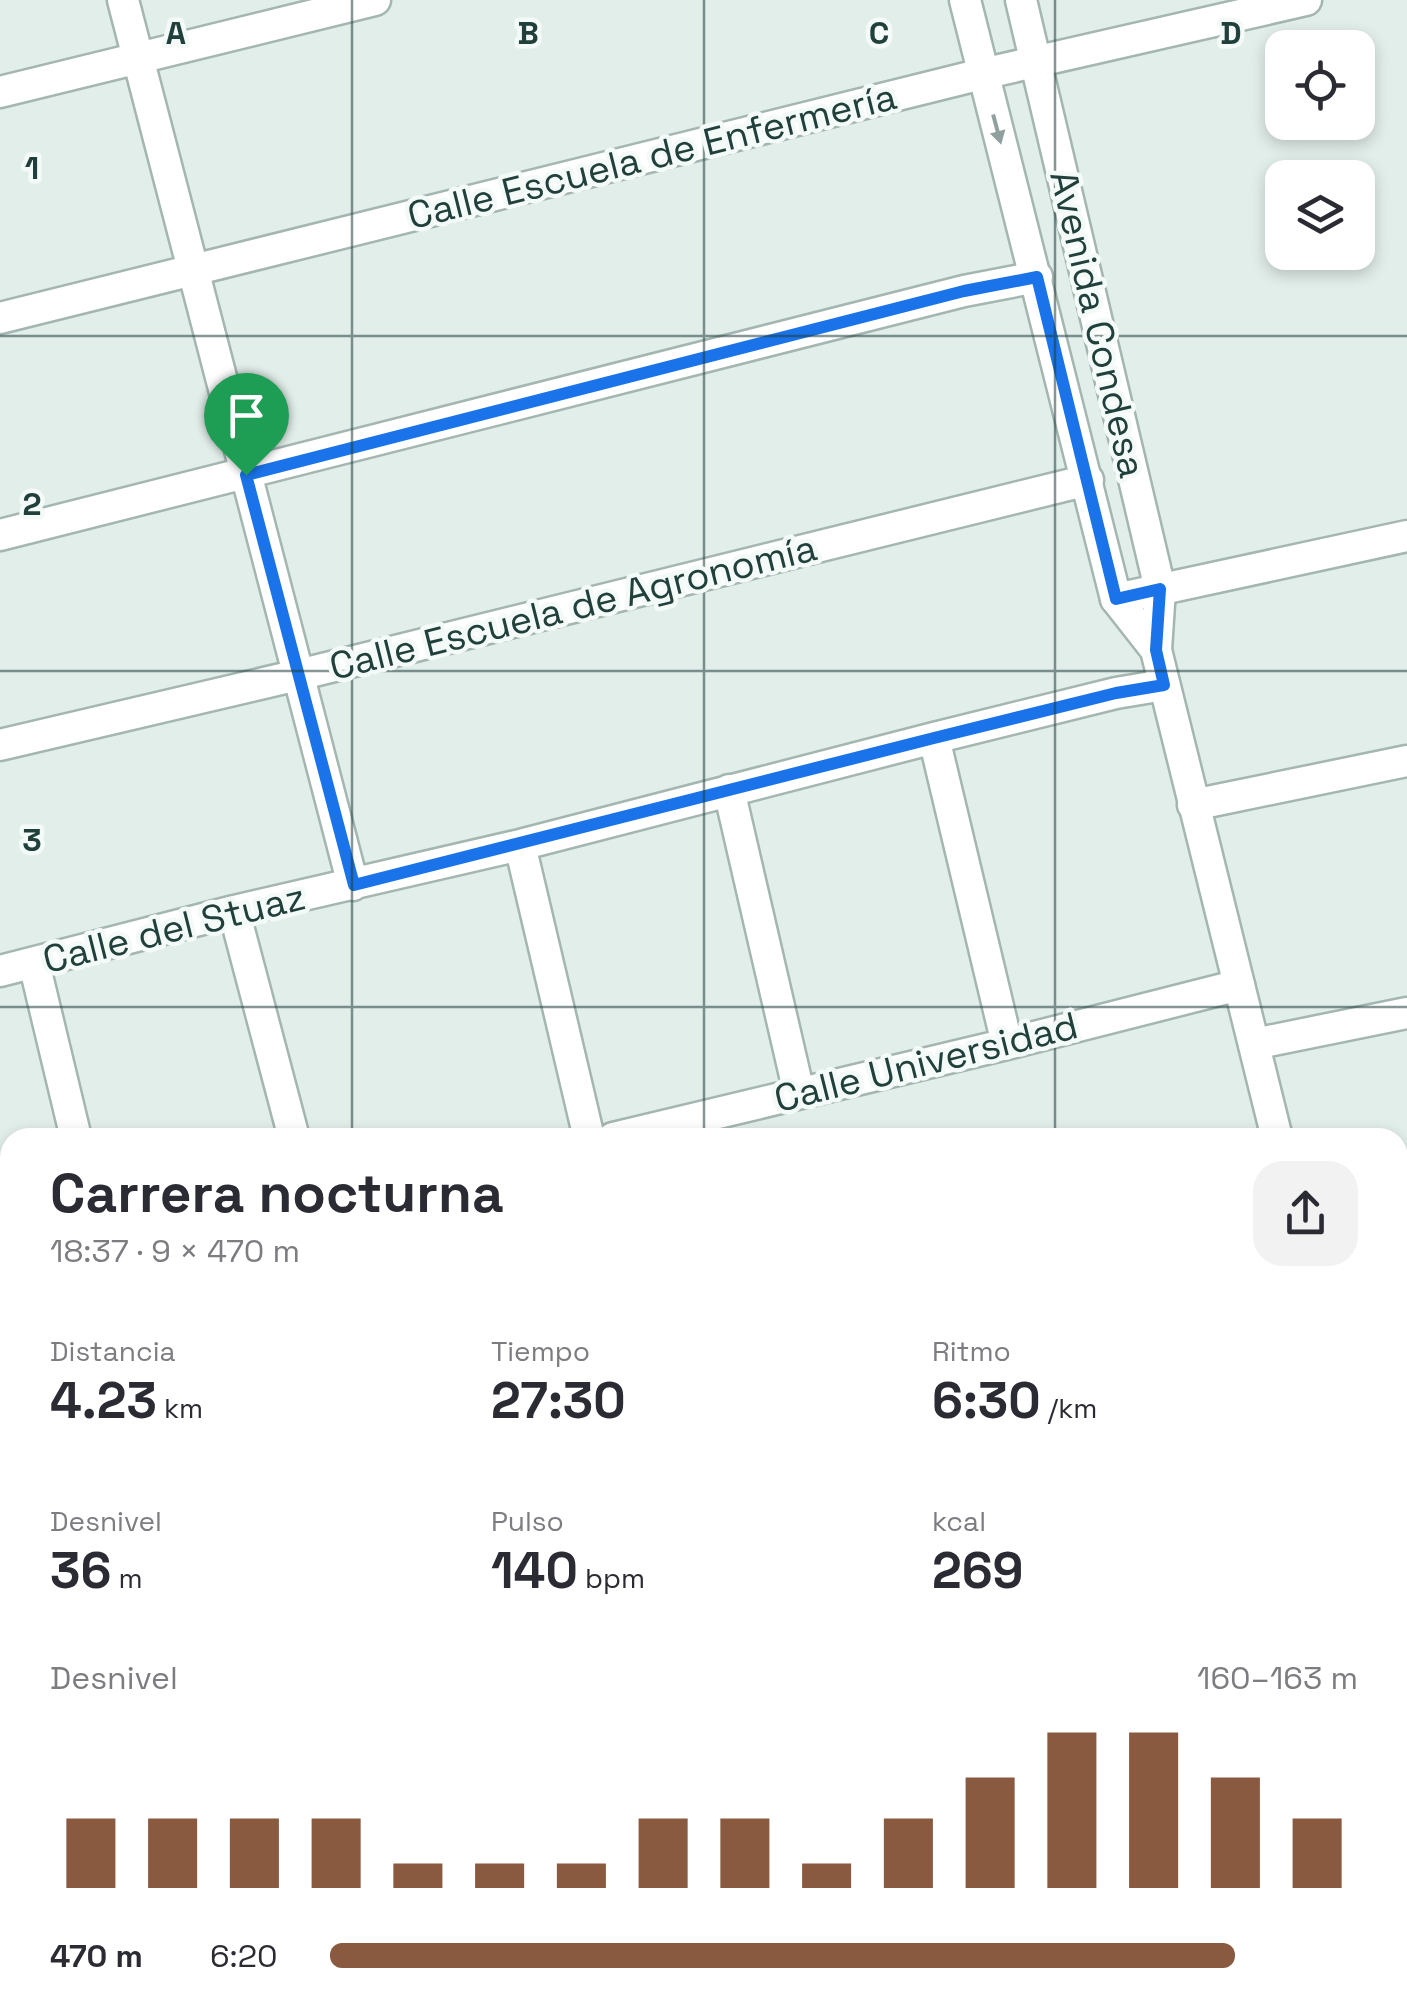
<!DOCTYPE html>
<html lang="es">
<head>
<meta charset="utf-8">
<style>
  :root { --surface:#fff; --page:#f2f2f3; --text:#2b2b33; --muted:#7c7c81; --accent:#895a40 }
  body { margin:0; font-family:"Space Grotesk",sans-serif; background:var(--page); color:var(--text); height:100vh; display:flex; flex-direction:column; font-size:38px; white-space:nowrap }
  * { box-sizing:border-box; margin:0 }
  p { font-size:32px; color:var(--muted) }
  .icon { flex:none; width:55px; height:55px; fill:none; stroke:currentColor; stroke-width:2; stroke-linecap:round; stroke-linejoin:round }
  .map { position:relative; flex:1; overflow:hidden }
  .sheet { position:absolute; left:0px; top:1128px; width:1408px; height:888px; display:flex; flex-direction:column; background:var(--surface); border-radius:30px 30px 0 0; box-shadow:0 5px 15px #0003 }
  .sheet>* { flex:none }
  .controls { position:absolute; left:1265px; top:30px; display:grid; gap:20px }
  .controls a { display:grid; place-items:center; width:110px; height:110px; border-radius:20px; background:var(--surface); box-shadow:0 5px 15px #0003; font-size:50px }
  .pin { position:absolute; display:grid; place-items:center; width:85px; height:85px; color:#fff; margin:-102px -42px; border-radius:50% 50% 50% 0; rotate:-45deg; box-shadow:0 0 10px #0007 }
  .pin .icon { rotate:45deg }
  .round { display:grid; place-items:center; flex:none; width:105px; height:105px; border-radius:30px; background:var(--page) }
  .head { display:flex; align-items:center; justify-content:space-between; height:170px; padding:0 50px }
  h1 { font-size:55px; font-weight:700; line-height:75px }
  .metrics { display:grid; grid-template-columns:repeat(3,1fr); gap:15px; height:170px; padding:10px 50px }
  .metrics div { display:grid; align-content:center }
  .metrics b { font-size:50px; font-weight:700 }
  .metrics small { font-size:28px; font-weight:400 }
  .metrics p { font-size:28px }
  .chart { height:280px; padding:20px 50px }
  .chart p { display:flex; justify-content:space-between }
  .chart svg { width:100%; height:180px; margin-top:10px; stroke:var(--accent); stroke-width:6 }
  ul { padding:0 50px; list-style:none; font-size:32px }
  li { display:grid; grid-template-columns:160px 120px 1fr; align-items:center; height:75px }
  li i { height:25px; border-radius:12px; background:var(--accent) }
  .map>svg:first-child { display:block }
</style>
</head>
<body>
<div class="map">
<svg width="1407" height="2014" viewBox="0 0 1407 2014">
  <rect width="100%" height="100%" fill="#e2eeea"/>
  <g fill="none" stroke-linecap="round" stroke-linejoin="round">
    <defs>
      <path id="minor" d="M123 0 353 885
        M0 92 375 0
        M0 318 982 74 1306 0
        M0 535 964 291 1037 277
        M1116 599 1407 536
        M934 738 1007 1044
        M0 745 298 675 1088 480
        M729 790 799 1093
        M1193 805 1407 761
        M520 845 589 1138
        M234 911 294 1138
        M34 963 76 1138
        M0 971 234 911 520 845 934 738 1116 693 1164 685
        M1254 1044 1407 1013
        M613 1138 1007 1044 1239 985
        M1398 1253 1407 1251
        M0 1294 10 1292
        M1398 1478 1407 1477
        M0 1518 10 1516
        M0 1740 10 1737
        M1398 1834 1407 1832
        M0 1967 10 1965
        M620 2005 623 2014
        M661 2014 698 2005"/>
      <path id="tertiary" d="M965 0 1116 599 1156 650
        M1021 0 1160 589 1156 650 1277 1138
        M1398 1615 1407 1653"/>
    </defs>
    <use href="#minor" stroke="#a4b6b2" stroke-width="35"/>
    <use href="#tertiary" stroke="#a4b6b2" stroke-width="35"/>
    <use href="#minor" stroke="#fff" stroke-width="30"/>
    <use href="#tertiary" stroke="#fff" stroke-width="30"/>
  </g>
  <defs><path id="oneway-solid" d="M-6-.8H1V-3.2L6.5 0L1 3.2V.8H-6Z" transform="scale(2.5)"/></defs>
  <use fill="#90a09e" href="#oneway-solid" transform="translate(997 129) rotate(75)"/>
  <g fill="none" stroke-linecap="round" stroke-linejoin="round">
    <defs>
      <path id="route" d="M1037 277 1116 599 1160 589 1156 650 1164 685 1116 693 934 738 354 885 246 475 964 291Z"/>
    </defs>
    <use href="#route" stroke="#fff" stroke-width="20"/>
    <use href="#route" stroke="#1a73e8" stroke-width="12"/>
  </g>
  <path fill="none" stroke="#21403c" stroke-width="2.5" stroke-opacity="0.55" d="M352 0V1138M704 0V1138M1055 0V1138M0 336H1407M0 671H1407M0 1007H1407M0 1343H10M1398 1343H1407M0 1678H10M1398 1678H1407M352 2005V2014M704 2005V2014M1055 2005V2014"/>
  <g text-anchor="middle" stroke-width="9" stroke-linejoin="round" paint-order="stroke">
    <g font-size="38" fill="#21403c" stroke="#f3faf7">
      <text transform="translate(652 156) rotate(-14)" y="13">Calle Escuela de Enfermería</text>
      <text transform="translate(1098 324) rotate(77)" y="13">Avenida Condesa</text>
      <text transform="translate(573 607) rotate(-14)" y="13">Calle Escuela de Agronomía</text>
      <text transform="translate(174 928) rotate(-14)" y="13">Calle del Stuaz</text>
      <text transform="translate(926 1062) rotate(-14)" y="13">Calle Universidad</text>
    </g>
  </g>
  <g font-size="32" text-anchor="middle" font-weight="bold" fill="#21403c" stroke="#f3faf7" stroke-width="9" stroke-linejoin="round" paint-order="stroke">
    <text x="176" y="44">A</text>
    <text x="528" y="44">B</text>
    <text x="879" y="44">C</text>
    <text x="1231" y="44">D</text>
    <text x="32" y="179">1</text>
    <text x="32" y="515">2</text>
    <text x="32" y="851">3</text>
  </g>
</svg>
<div class="controls">
<a><svg class="icon" aria-label="locate" viewBox="0 0 24 24"><circle cx="12" cy="12" r="6"/><path d="M12 2v4M12 18v4M2 12h4M18 12h4"/></svg></a>
<a><svg class="icon" aria-label="layers" viewBox="0 0 24 24"><path d="M12 4l9 5-9 5-9-5zM3 14l9 5 9-5"/></svg></a>
</div>
<div class="pin" style="left:246px;top:475px;background:#1e9e55"><svg class="icon" aria-label="arrive" viewBox="0 0 24 24"><path d="M6 21V4h12l-3 4 3 4H6"/></svg></div>
<section class="sheet">
<div class="head"><div><h1>Carrera nocturna</h1><p>18:37 · 9 × 470 m</p></div><a class="round"><svg class="icon" aria-label="share" viewBox="0 0 24 24"><path d="M12 15V3M7 8l5-5 5 5M5 13v7h14v-7"/></svg></a></div>
<div class="metrics">
<div><p>Distancia</p><b>4.23<small> km</small></b></div>
<div><p>Tiempo</p><b>27:30</b></div>
<div><p>Ritmo</p><b>6:30<small> /km</small></b></div>
</div>
<div class="metrics">
<div><p>Desnivel</p><b>36<small> m</small></b></div>
<div><p>Pulso</p><b>140<small> bpm</small></b></div>
<div><p>kcal</p><b>269</b></div>
</div>
<div class="chart"><p><span>Desnivel</span>160–163 m</p>
<svg viewBox="0 0 160 44" preserveAspectRatio="none"><path d="M5 44V27M15 44V27M25 44V27M35 44V27M45 44V38M55 44V38M65 44V38M75 44V27M85 44V27M95 44V38M105 44V27M115 44V17M125 44V6M135 44V6M145 44V17M155 44V27"/></svg>
</div>
<ul>
<li><b>470 m</b>6:20<i style="width:88%"></i></li>
</ul>
</section>
</div>
</body>
</html>
